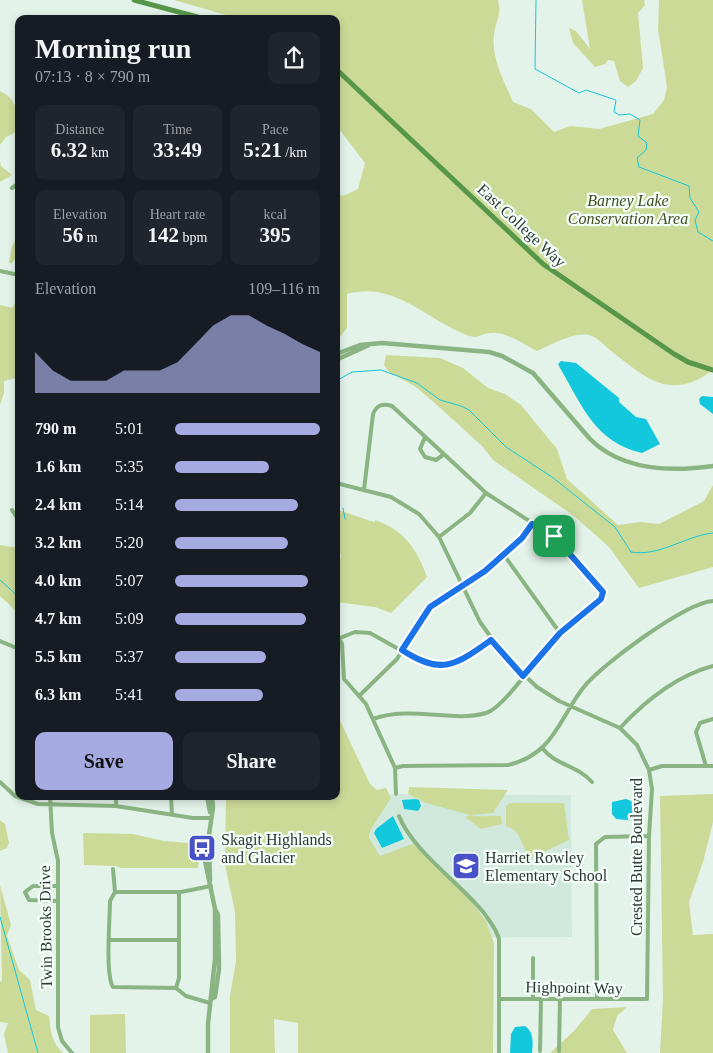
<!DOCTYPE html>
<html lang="en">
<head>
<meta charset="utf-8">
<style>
  :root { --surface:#171b24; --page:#20242c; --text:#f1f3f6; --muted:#9ea1a6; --accent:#a5aae0 }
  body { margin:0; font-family:Georgia,serif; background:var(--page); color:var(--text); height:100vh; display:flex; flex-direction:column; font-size:19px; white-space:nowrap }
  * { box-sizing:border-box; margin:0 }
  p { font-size:16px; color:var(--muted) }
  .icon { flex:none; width:28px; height:28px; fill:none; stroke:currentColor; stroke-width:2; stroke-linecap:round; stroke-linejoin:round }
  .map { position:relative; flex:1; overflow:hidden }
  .details { position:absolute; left:15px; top:15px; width:325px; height:785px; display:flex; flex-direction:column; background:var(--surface); border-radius:10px; box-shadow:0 2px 8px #0003 }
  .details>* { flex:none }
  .pin { position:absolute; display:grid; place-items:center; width:42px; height:42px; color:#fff; margin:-21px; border-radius:10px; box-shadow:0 2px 8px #0006 }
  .round { display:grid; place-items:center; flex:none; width:52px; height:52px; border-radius:10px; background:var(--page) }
  .headline { display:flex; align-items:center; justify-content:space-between; height:85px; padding:0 20px }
  h1 { font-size:28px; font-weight:600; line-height:38px }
  .figures { display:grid; grid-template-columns:repeat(3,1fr); gap:8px; height:85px; padding:5px 20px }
  .figures div { display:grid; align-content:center; border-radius:10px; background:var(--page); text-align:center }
  .figures b { font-size:21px; font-weight:600 }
  .figures small { font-size:14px; font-weight:400 }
  .figures p { font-size:14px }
  .chart { height:140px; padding:10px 20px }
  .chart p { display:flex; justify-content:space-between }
  .chart svg { width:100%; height:90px; margin-top:5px; fill:var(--accent); opacity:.7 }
  .cta { display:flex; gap:10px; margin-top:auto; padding:10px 20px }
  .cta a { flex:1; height:58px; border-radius:10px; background:var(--accent); color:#111; font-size:20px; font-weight:600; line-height:58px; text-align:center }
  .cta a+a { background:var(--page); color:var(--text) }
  ul { padding:0 20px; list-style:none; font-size:16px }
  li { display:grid; grid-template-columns:80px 60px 1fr; align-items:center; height:38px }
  li i { height:12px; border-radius:6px; background:var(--accent) }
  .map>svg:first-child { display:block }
</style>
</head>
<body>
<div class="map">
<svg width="713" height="1053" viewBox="0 0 713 1053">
  <rect width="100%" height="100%" fill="#e3f3ea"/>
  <path fill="#d1e9dd" d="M361 794 571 795 572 937 360 938Z"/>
  <path fill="#ccda98" d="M174 0H498C502 16 496 19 494 34 491 58 504 81 513 102L531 109 554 132 570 126 599 129 653 114 664 100 667 87 658 29 659 0H713V370C670 402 646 378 611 351 605 346 599 339 592 336 576 330 552 345 537 351 525 345 505 331 491 333 477 334 479 341 462 333 424 317 392 281 347 294V328L336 342V194L343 196 358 189 365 163 336 125V19H240Z
    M582 0H644L645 5 638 13 643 68 636 81 628 87 620 81 614 61 608 60 605 64 595 67 573 43 569 28 576 31 590 49Z
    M0 91C19 100 16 113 18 131L6 137 0 145Z
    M0 161 1 166 12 175 0 182Z
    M19 235V254L11 264 9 262 12 246Z
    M19 297V377L4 381V393L0 405V305L12 308Z
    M386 355 440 358 463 368 488 388 505 394 521 405 557 449 567 479 618 525 641 522 659 524 704 501 713 485V567L639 588 609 547 574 516 493 460 482 446 438 406 416 387 389 372 384 365Z
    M336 510C342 510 365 520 375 522V520C404 530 417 549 427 577L391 613 375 607 336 602V565L341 557 336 529Z
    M0 545 19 548V614L0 596Z
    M336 712 370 784 377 790 386 788 391 798 370 831 369 838 380 856 415 843 467 896 486 921 494 943 493 1053H298V1023L274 1019 275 1053H230V996L236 961 235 912 225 865 226 796H336Z
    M409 787 508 790 493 813 471 815C480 818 490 815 501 816L502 824 481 829 465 817 470 815 426 803 408 794Z
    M713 794V822L703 862 689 902 693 935 713 934V1053H660L663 999 660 796Z
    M510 803H564L569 840 531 858C520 847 523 831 506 826V806Z
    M0 820 5 824 9 843 7 848 0 851Z
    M83 833 133 834 164 841 201 844 198 868H121L116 866 84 865Z
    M0 885 11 925 7 936 19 970 30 980 36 1010 49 1016C51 1032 51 1041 63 1053H8L4 1034 8 1023 0 1022V982L2 981Z
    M627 1007 617 1016 613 1030 627 1053H550L574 1031 592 1009Z
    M125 1014 126 1053H90V1015Z"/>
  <path fill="#13c8dc" d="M561 361 576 363 619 398V402L636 417 646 419 660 444 642 453C595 442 583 407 560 368L558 364Z
    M702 396 713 397V414L700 404 699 399Z
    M415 799 419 800 421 806 418 811 404 809 402 800Z
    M626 799C636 802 642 811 639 821L616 819 612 814V802Z
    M393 816 404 839 382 848 374 833 376 829Z
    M525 1026C534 1032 533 1043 532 1053H510L511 1034 515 1027Z"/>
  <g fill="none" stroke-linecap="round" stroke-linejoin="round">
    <path stroke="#13c8dc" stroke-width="1" d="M536 0 535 69 579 93 586 90 616 100 614 112 619 115 630 114 640 120 638 136 647 143 646 150 637 158 639 167 689 186 690 198 699 212 695 220 698 232 713 241
      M336 381 352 372 381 370 417 383 440 400 461 406 469 410 506 447 552 477 615 527 631 552C659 557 685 536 713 533
      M343 508 345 519
      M0 580 19 597
      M0 917 38 1053"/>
    <path stroke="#8ab582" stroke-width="4" d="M12 188 19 183
      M0 271 19 275
      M425 437 420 449 425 457 436 460 443 455
      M336 483 391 497 419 514 439 537 480 622 506 658 537 687 559 701 620 728 637 745 649 770 652 789 649 836 647 999H500
      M364 490 373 414C377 405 382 403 392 406L486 493 554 537 603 592 601 599C588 610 573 620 560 633 542 649 506 707 486 713 451 723 411 705 373 719
      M12 510 19 521
      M439 537 470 513 486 493
      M504 555 560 633
      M336 633 342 644 344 679 366 704 375 724 395 768 396 794
      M340 638 355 632 370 633 418 660 437 665 459 662 491 640
      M0 641 19 649
      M359 696 397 659 430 607 485 571 523 537 533 524
      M620 728C646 700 676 676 713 666
      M543 749C557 766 577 765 592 782
      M706 766 696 732 700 723 713 719
      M395 768 403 766 508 765C553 755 559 719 583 688 602 664 685 603 713 601
      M649 770 662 766H713
      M0 782 15 796 38 804 116 806 193 818H210
      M50 796 52 833 58 861V1027L62 1041 72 1053
      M171 796 172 815
      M116 806V796
      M399 816C412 850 460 883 484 913 490 922 496 928 499 939V1053
      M113 869 115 892
      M57 886H33L25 892 29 900 58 901
      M110 940H178
      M176 988 179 978V892
      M533 999V958
      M597 999 596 844 605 837 649 836
      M210 1003 186 996 176 988 113 987C105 974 110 919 110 901L115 892H181L211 886
      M540 1051 541 999
      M559 1051 560 999"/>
    <path stroke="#8ab582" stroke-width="4.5" d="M336 354 360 345 382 343 489 352 502 356 533 373 590 439C622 471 671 472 713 466
      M336 360 369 345
      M207 796 210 812
      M209 844 210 881
      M211 999 215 997 219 969 218 915 215 909
      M208 1053V1024L215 959V909L205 861 213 808 212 796"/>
    <path stroke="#56974a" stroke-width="5" d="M134 0 205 19
      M336 69 543 264 674 354 688 362 713 370"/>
  </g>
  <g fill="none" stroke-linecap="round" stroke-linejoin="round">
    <defs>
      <path id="route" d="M532 524 554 536 603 592 601 599 560 633 523 676 491 640C456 665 442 676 402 650L430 607 485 571 522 538Z"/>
    </defs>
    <use href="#route" stroke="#fff" stroke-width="10"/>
    <use href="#route" stroke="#1a73e8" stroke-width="6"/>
  </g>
  <defs>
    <symbol id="bus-square" viewBox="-11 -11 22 22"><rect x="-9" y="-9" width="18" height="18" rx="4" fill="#4951c6" stroke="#f5fff9"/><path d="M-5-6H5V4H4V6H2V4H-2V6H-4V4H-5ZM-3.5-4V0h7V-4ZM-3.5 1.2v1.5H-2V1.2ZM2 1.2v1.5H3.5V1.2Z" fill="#fff"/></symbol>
    <symbol id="school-square" viewBox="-11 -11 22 22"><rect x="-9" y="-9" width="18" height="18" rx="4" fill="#4951c6" stroke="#f5fff9"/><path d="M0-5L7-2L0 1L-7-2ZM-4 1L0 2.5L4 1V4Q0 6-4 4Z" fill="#fff"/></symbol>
  </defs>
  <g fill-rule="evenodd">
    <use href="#bus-square" x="186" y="832" width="32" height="32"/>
    <use href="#school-square" x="450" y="850" width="32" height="32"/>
  </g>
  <g text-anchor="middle" stroke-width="4.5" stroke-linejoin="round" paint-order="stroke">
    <g font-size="16" font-style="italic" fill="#444c22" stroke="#f5fff9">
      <text x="628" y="206">Barney Lake<tspan x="628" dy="18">Conservation Area</tspan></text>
    </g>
    <g font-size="16" fill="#303633" stroke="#f5fff9">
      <text transform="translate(522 225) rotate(43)" y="6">East College Way</text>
      <text transform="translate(636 857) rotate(-90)" y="6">Crested Butte Boulevard</text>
      <text transform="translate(45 927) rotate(-91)" y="6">Twin Brooks Drive</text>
      <text transform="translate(574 987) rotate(1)" y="6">Highpoint Way</text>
    </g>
    <g font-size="16" fill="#303633" stroke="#f5fff9" text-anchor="start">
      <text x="221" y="845">Skagit Highlands<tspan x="221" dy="18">and Glacier</tspan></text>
      <text x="485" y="863">Harriet Rowley<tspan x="485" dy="18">Elementary School</tspan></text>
    </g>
  </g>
</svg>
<div class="pin" style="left:554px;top:536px;background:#1e9e55"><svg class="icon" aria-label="arrive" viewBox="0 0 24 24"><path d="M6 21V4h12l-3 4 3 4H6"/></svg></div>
<section class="details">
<div class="headline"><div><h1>Morning run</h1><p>07:13 · 8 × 790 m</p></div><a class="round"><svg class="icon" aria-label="share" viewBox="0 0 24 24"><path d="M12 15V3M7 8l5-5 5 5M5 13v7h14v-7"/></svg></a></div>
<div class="figures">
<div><p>Distance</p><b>6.32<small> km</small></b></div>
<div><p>Time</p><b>33:49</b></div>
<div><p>Pace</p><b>5:21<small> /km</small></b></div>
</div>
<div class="figures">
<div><p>Elevation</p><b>56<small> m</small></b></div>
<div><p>Heart rate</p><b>142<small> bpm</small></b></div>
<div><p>kcal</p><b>395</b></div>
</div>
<div class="chart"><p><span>Elevation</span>109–116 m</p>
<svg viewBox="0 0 160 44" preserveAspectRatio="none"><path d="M0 44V24L10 33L20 38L30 38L40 38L50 33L60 33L70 33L80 29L90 20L100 11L110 6L120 6L130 11L140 15L150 20L160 24V44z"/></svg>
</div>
<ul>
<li><b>790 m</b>5:01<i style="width:100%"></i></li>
<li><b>1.6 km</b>5:35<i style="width:65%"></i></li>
<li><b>2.4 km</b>5:14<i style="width:85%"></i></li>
<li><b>3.2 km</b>5:20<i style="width:78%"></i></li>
<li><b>4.0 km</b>5:07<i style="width:92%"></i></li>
<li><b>4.7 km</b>5:09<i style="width:90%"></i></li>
<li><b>5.5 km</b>5:37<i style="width:63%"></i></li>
<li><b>6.3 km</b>5:41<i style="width:61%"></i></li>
</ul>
<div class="cta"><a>Save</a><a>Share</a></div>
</section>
</div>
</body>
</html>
